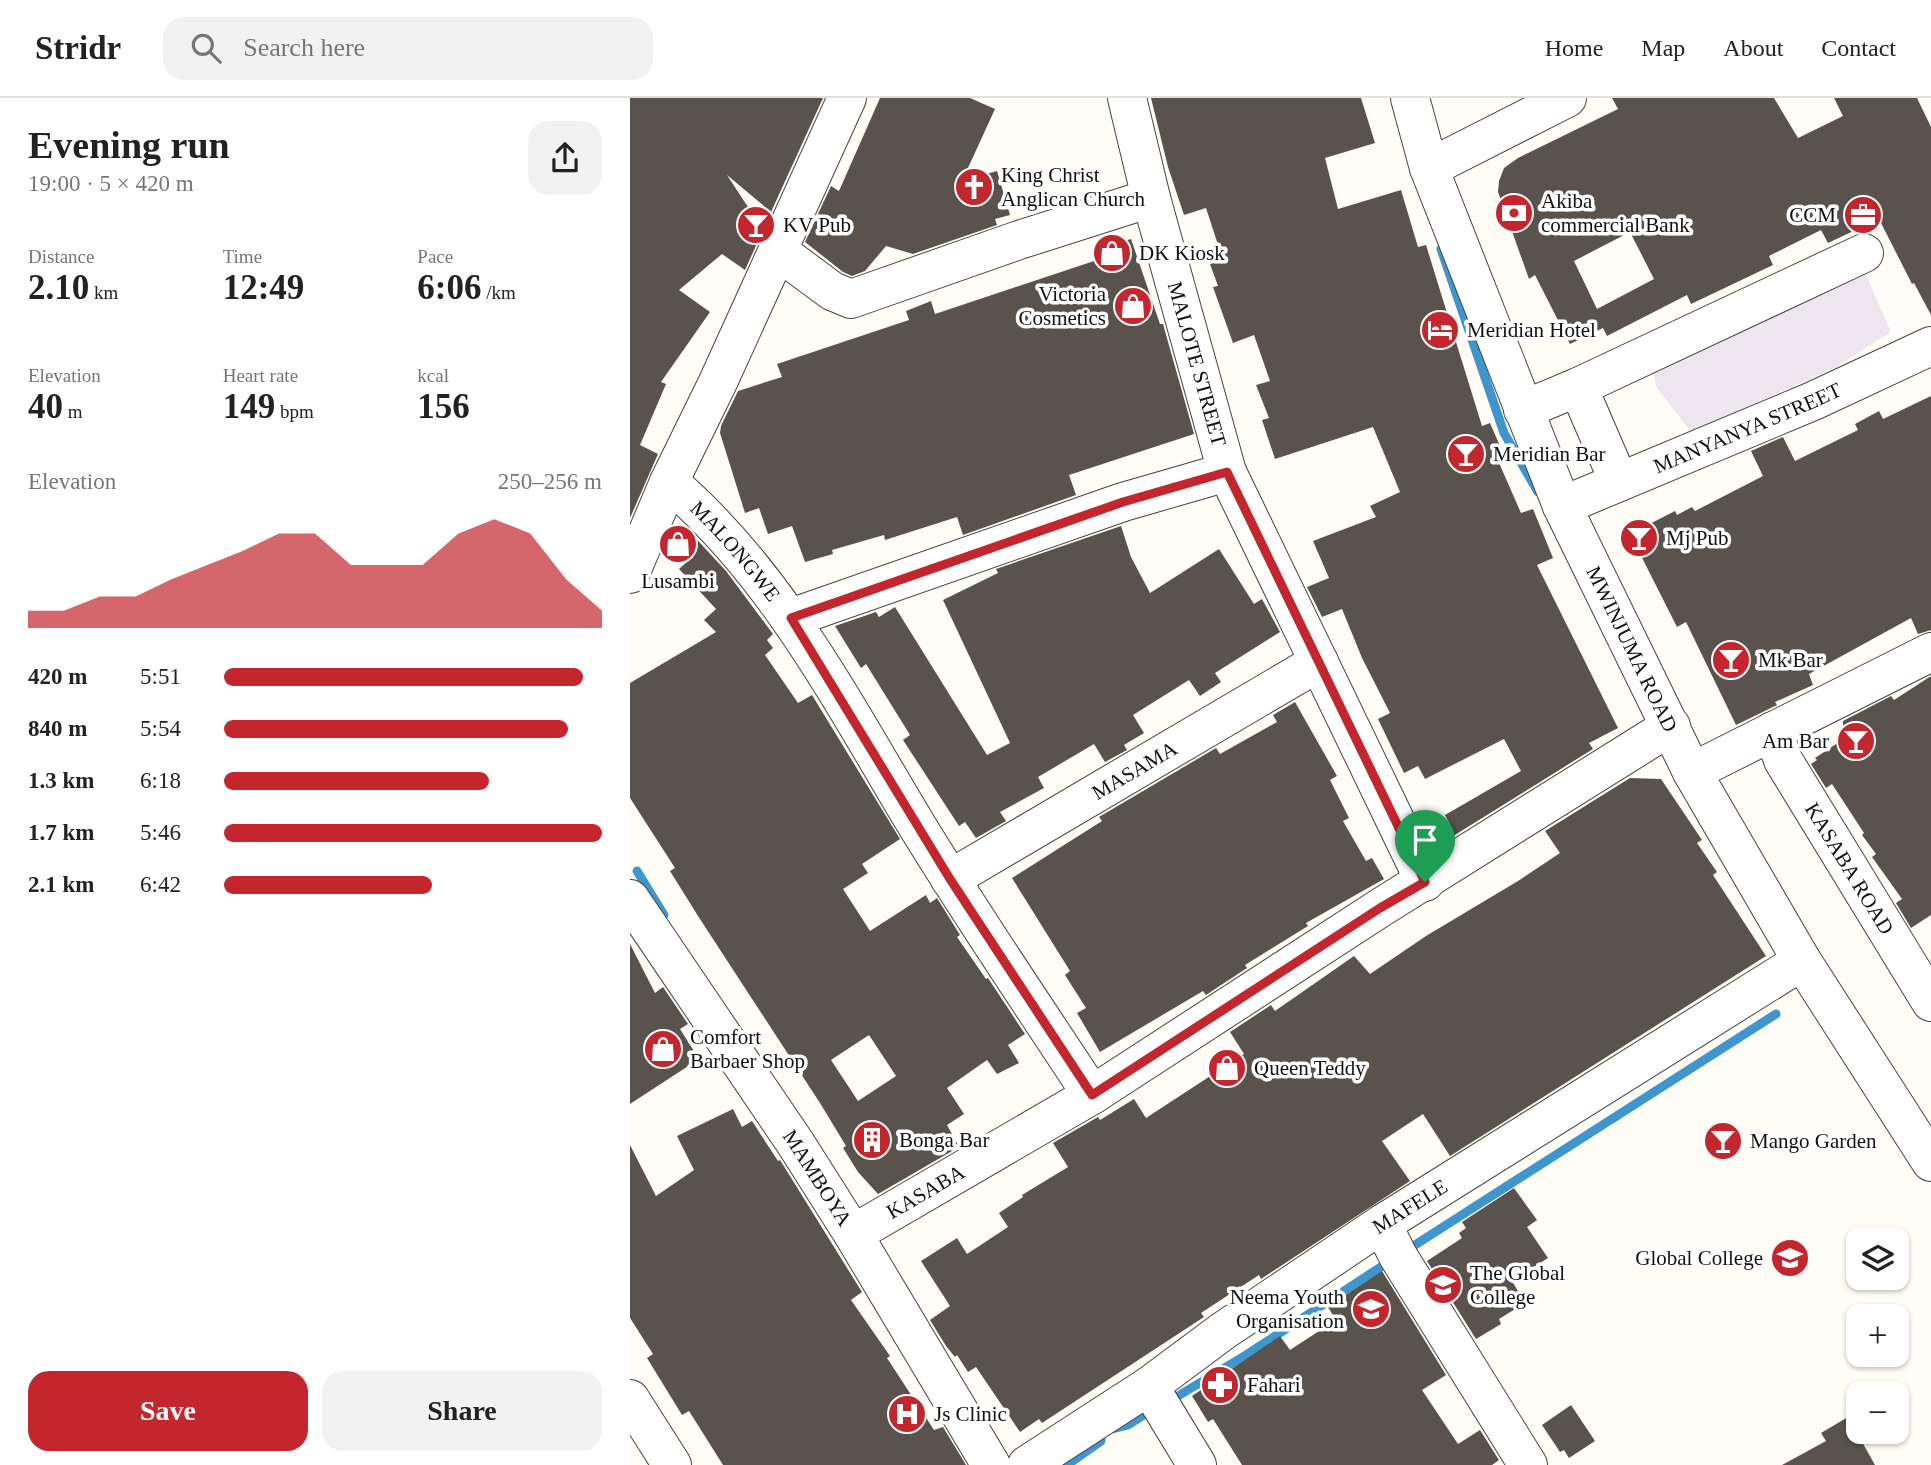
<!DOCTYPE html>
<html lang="en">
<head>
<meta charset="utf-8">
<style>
  :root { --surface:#fff; --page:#f2f2f2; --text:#222; --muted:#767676; --line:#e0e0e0; --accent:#c4262e }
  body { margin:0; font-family:Georgia,serif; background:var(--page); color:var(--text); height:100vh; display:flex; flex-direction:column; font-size:26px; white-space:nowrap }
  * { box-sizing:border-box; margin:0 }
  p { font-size:23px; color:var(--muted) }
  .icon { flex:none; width:38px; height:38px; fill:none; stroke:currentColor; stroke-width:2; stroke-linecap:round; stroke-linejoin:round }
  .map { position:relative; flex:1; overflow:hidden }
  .sheet { display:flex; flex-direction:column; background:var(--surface); width:630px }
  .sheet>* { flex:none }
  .tools { position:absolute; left:1216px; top:1129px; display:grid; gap:14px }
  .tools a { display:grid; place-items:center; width:63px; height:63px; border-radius:14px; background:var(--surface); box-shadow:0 2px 5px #0004; font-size:35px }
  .pin { position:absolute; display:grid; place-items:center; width:60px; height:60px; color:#fff; margin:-72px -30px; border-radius:50% 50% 50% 0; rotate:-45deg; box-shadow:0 0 7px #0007 }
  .pin .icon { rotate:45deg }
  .round { display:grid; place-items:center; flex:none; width:74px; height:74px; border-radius:21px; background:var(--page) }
  .overview { display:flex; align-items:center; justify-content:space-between; height:119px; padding:0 28px }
  h1 { font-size:38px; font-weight:700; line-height:52px }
  .figures { display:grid; grid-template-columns:repeat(3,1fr); gap:10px; height:119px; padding:7px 28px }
  .figures div { display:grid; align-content:center }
  .figures b { font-size:35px; font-weight:700 }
  .figures small { font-size:19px; font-weight:400 }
  .figures p { font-size:19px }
  .chart { height:196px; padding:14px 28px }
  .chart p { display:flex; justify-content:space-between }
  .chart svg { width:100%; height:126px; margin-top:7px; fill:var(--accent); opacity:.7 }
  .primary-button { display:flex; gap:14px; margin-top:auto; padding:14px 28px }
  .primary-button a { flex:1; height:80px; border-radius:21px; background:var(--accent); color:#fff; font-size:28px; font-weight:700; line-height:80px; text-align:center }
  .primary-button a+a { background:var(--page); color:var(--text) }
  ul { padding:0 28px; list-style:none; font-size:23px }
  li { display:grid; grid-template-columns:112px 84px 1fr; align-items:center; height:52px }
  li i { height:18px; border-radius:9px; background:var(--accent) }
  header { display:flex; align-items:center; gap:42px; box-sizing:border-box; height:98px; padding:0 35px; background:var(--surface); border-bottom:2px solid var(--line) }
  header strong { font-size:33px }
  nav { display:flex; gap:38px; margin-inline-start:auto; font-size:24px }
  .search { width:490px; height:63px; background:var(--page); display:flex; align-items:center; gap:18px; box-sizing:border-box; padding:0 24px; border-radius:21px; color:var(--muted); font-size:26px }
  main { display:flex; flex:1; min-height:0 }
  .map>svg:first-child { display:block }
</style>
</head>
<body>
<header>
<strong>Stridr</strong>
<div class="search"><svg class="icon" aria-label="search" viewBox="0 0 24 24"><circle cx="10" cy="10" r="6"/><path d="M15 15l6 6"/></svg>Search here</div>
<nav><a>Home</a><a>Map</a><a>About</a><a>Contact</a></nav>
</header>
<main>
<section class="sheet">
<div class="overview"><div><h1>Evening run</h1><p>19:00 · 5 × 420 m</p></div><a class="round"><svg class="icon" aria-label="share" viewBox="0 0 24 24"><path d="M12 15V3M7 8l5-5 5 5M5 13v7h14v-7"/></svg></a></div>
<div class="figures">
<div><p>Distance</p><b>2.10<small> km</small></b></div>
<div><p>Time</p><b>12:49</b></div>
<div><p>Pace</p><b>6:06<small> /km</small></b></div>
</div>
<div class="figures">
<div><p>Elevation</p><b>40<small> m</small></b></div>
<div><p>Heart rate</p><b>149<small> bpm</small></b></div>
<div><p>kcal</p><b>156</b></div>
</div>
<div class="chart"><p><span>Elevation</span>250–256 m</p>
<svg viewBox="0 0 160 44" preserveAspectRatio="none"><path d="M0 44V38L10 38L20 33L30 33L40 27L50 22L60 17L70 11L80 11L90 22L100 22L110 22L120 11L130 6L140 11L150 27L160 38V44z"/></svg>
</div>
<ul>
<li><b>420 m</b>5:51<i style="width:95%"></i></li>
<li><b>840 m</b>5:54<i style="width:91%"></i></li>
<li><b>1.3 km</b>6:18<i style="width:70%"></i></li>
<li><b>1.7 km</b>5:46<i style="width:100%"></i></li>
<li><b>2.1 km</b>6:42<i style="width:55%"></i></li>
</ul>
<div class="primary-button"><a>Save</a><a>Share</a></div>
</section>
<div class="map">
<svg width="1301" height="1367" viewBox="0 0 1301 1367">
  <rect width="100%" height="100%" fill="#fffdf5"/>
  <path fill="#eee6ef" d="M1235 175 1261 234 1204 270 1061 334 1027 290 1019 261Z"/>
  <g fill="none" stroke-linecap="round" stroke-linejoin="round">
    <path stroke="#3f96cf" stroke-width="9" d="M811 151 874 335 908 394
      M7 773 34 817
      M774 1154 1146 916
      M538 1304 616 1257 760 1163
      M437 1367 471 1343V1337L478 1332 498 1327 523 1311"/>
  </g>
  <path fill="#5a524d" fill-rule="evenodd" d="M0 0H193L141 114 97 77 133 132 115 172 92 156 49 192 80 214 31 284 36 286 10 347 28 356 0 420Z
    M250 0H340L365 11 332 83 367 73 380 117 365 121 367 127 283 156 256 148 235 173 222 178 213 174 175 144 201 88 209 93Z
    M521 0H731L745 45 695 60 708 111 771 92 788 149 796 147 852 328 860 325 873 355 866 358 891 415 903 411 923 460 907 467 988 630 959 645 963 651 812 745 806 734 820 726 815 717 891 673 874 641 795 681 788 668 774 675 748 621 760 615 732 560 712 511 692 519 677 489 699 480 683 443 746 419 740 408 770 394 743 329 645 361 632 322 639 320 626 287 640 283 624 237 603 245 583 189 588 188 580 166 593 162 576 110 554 117 538 69Z
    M982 0H1144L1168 40 1213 18 1204 0H1287L1301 29V217L1284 185 1282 186 1249 121 1198 145 1191 132 1139 158 1143 167 1061 206 1057 197 977 238 973 230 940 246 905 177 899 181 868 94 869 83 874 70 888 60 988 11ZM1000 134 1024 181 967 211 944 163Z
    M501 141 530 226H533L564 336 439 377 446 397 333 437 327 419 255 442 254 437 202 452 203 456 175 464 162 428 138 436 129 410 115 415 90 335 91 328 108 293 152 279 147 266 279 222 276 213 301 203 305 216 476 159 473 150Z
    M1301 298V532L1288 536 1281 520 1179 576 1183 587 1145 604 1147 607 1106 627 1056 524 1047 529 1000 436 1045 413 1047 417 1062 409 1065 413 1133 378 1121 353 1153 339 1165 363 1228 332 1225 326 1249 313 1253 321Z
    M491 428 501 459 520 495 589 451 624 506 632 501 650 534 585 575 591 584 570 598 559 582 503 617 514 635 494 647 497 652 475 664 464 646 408 679 414 690 370 714 376 723 346 740 335 724 329 728 273 642 280 637 236 566 231 570 205 528 246 514 249 519 265 509 357 657 380 645 313 502 368 475 366 471Z
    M59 433 96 473 143 536 137 542 143 550 135 557 168 605 182 597 270 741 232 766 238 775 213 791 240 833 296 797 300 805 307 800 330 837 327 839 356 881 358 880 395 936 378 947 389 965 367 976 357 962 317 990 334 1016 317 1027 329 1049 248 1096 228 1074 213 1050 216 1048 190 1005 68 818 40 773 45 770 0 700V585L86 534 74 522 86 511 49 471 58 463 44 444ZM239 937 266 978 228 1003 201 962Z
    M1301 578V817L1281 830 1266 805 1272 801 1242 759 1246 756 1232 737 1234 735 1202 686 1196 690 1181 666 1187 662 1185 660 1218 638 1213 630V623L1261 598 1264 602Z
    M665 604 707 678 700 682 719 720 713 723 736 763 742 760 754 781 676 825 678 828 615 867 617 870 576 897 573 893 470 954 447 915 456 910 435 877 440 873 382 780 472 723 469 719 586 650 590 656 647 624 643 617Z
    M1000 680 1031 681 1072 742 1067 745 1087 774 1083 777 1136 858 820 1058 793 1016 752 1043 780 1083 631 1181 629 1177 571 1215 574 1219 412 1325 409 1321 390 1334 346 1269 338 1274 327 1257 325 1259 316 1248 300 1222 320 1208 291 1163 327 1140 337 1156 378 1129 369 1115 393 1099 392 1097 438 1069 423 1045 468 1019 470 1022 504 1001 516 1020 614 956 600 934 641 907 645 913 724 858 740 876 796 838 888 783 930 755 915 733Z
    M0 846 25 895 33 889 58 926 50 931 69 961 0 1006Z
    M103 1011 112 1029 122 1023 148 1063 150 1062 232 1194 221 1202 260 1258 257 1260 304 1332 313 1329 336 1367H93L59 1313 52 1317 17 1260 23 1256 0 1220V1047L26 1098 64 1072 47 1038Z
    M884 1090 907 1122 897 1129 918 1160 882 1183 895 1205 869 1221 871 1226 846 1241 797 1163 832 1140 829 1135 836 1130 832 1124Z
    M752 1173 816 1277 792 1292 828 1346 850 1332 869 1362 862 1367H612L583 1321 578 1324 562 1298 650 1238 660 1252 706 1222 698 1209Z
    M941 1307 965 1343 939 1360 934 1352 930 1354 912 1327Z
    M1218 1319 1245 1367H1152L1196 1343 1191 1335Z"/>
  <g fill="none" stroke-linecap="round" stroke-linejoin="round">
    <defs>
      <g id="minor">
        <path id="s1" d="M497 0 521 100 597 374 795 784"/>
        <path id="s2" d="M780 0 799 70 932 408 1062 674 1172 863 1301 1064"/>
        <path d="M799 70 937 0"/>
        <path d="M148 153 202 193 221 201 389 142 521 100"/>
        <path d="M948 289 989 384"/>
        <path d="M893 312 948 289 1234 155"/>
        <path id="s3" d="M39 384C147 476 213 605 286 726 342 818 403 907 462 997"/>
        <path id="s4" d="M932 408 1183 303 1301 248"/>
        <path d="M0 476 39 384 88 284 217 0"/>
        <path d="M161 520 493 404 597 374"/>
        <path id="s5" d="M1143 633 1153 662 1301 904"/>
        <path d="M1062 674 1301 554"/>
        <path id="s6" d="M320 781 689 564"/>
        <path id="s7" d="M0 801 166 1046 223 1136 361 1367"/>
        <path d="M752 1126 768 1158 898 1367"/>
        <path id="s8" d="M223 1136 462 997 750 810 1041 628"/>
        <path d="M519 1288 567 1367"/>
        <path d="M0 1301 42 1367"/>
        <path id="s9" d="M397 1367 519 1288 593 1233 752 1126 1172 863"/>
      </g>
    </defs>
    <use href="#minor" stroke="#444" stroke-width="40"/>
    <use href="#minor" stroke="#fff" stroke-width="38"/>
  </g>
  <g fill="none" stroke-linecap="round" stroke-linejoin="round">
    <defs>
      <path id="route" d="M597 374 795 784 750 810 462 997 320 781 161 520 493 404Z"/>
    </defs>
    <use href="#route" stroke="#fff" stroke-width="14"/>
    <use href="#route" stroke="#c4262e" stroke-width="9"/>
  </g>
  <defs>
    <symbol id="church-disc" viewBox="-11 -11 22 22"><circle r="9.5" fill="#c4262e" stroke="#fff"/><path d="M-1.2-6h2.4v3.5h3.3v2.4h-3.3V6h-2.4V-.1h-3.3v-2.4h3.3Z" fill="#fff"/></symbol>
    <symbol id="bank-disc" viewBox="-11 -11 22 22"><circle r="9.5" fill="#c4262e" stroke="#fff"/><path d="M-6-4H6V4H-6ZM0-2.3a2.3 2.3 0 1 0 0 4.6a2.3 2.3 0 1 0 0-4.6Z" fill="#fff"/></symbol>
    <symbol id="office-disc" viewBox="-11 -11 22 22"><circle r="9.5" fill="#c4262e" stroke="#fff"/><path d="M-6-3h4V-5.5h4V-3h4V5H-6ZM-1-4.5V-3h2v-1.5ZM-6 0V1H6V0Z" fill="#fff"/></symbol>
    <symbol id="bar-disc" viewBox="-11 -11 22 22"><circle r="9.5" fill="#c4262e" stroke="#fff"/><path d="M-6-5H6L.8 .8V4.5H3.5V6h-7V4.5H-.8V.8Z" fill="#fff"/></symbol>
    <symbol id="shop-disc" viewBox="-11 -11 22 22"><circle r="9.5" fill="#c4262e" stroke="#fff"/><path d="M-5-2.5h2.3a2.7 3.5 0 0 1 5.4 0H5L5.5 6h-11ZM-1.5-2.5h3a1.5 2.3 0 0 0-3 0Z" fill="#fff"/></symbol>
    <symbol id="hotel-disc" viewBox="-11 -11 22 22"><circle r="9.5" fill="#c4262e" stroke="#fff"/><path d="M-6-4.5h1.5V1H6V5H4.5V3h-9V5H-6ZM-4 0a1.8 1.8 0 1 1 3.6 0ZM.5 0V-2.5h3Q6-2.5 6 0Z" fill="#fff"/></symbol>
    <symbol id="building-disc" viewBox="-11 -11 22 22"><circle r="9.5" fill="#c4262e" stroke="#fff"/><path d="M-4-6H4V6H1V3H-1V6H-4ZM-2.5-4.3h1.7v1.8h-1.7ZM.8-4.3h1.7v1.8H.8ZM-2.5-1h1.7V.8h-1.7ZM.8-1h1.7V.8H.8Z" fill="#fff"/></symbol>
    <symbol id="university-disc" viewBox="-11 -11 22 22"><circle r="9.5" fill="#c4262e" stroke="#fff"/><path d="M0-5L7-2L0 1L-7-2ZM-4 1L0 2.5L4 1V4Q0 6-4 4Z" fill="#fff"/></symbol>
    <symbol id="school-disc" viewBox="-11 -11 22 22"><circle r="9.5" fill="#c4262e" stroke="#fff"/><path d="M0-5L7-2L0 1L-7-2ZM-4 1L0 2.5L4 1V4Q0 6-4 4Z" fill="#fff"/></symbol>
    <symbol id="pharmacy-disc" viewBox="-11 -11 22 22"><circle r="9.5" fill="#c4262e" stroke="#fff"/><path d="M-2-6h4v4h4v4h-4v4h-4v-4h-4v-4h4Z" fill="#fff"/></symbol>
    <symbol id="hospital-disc" viewBox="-11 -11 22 22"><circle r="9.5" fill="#c4262e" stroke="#fff"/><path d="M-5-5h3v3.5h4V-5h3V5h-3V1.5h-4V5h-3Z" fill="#fff"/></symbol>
  </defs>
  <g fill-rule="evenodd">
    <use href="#church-disc" x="322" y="67" width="44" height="44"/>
    <use href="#bank-disc" x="862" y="93" width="44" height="44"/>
    <use href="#office-disc" x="1211" y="95" width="44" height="44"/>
    <use href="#bar-disc" x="104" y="105" width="44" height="44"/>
    <use href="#shop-disc" x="460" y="133" width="44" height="44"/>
    <use href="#shop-disc" x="481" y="186" width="44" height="44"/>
    <use href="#hotel-disc" x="788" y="210" width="44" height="44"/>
    <use href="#bar-disc" x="814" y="334" width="44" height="44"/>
    <use href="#bar-disc" x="987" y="418" width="44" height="44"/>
    <use href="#shop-disc" x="26" y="424" width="44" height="44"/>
    <use href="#bar-disc" x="1079" y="540" width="44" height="44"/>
    <use href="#bar-disc" x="1204" y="621" width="44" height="44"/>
    <use href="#shop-disc" x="11" y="929" width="44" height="44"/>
    <use href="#shop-disc" x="575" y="948" width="44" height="44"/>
    <use href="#building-disc" x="220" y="1020" width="44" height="44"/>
    <use href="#bar-disc" x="1071" y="1021" width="44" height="44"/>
    <use href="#university-disc" x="1138" y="1138" width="44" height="44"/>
    <use href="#university-disc" x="791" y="1165" width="44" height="44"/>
    <use href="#school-disc" x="719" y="1189" width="44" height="44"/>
    <use href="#pharmacy-disc" x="568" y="1265" width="44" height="44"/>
    <use href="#hospital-disc" x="255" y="1294" width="44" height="44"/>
  </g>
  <g text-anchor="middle" stroke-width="7" stroke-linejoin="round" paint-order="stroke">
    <g font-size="21" fill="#111" stroke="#fff" text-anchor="start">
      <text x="371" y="84">King Christ<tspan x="371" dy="24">Anglican Church</tspan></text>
      <text x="911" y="110">Akiba<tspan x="911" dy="24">commercial Bank</tspan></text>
      <text x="1206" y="124" text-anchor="end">CCM</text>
      <text x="153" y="134">KV Pub</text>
      <text x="509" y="162">DK Kiosk</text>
      <text x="476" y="203" text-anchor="end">Victoria<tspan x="476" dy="24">Cosmetics</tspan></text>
      <text x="837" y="239">Meridian Hotel</text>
      <text x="863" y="363">Meridian Bar</text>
      <text x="1036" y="447">Mj Pub</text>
      <text x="48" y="490" text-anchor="middle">Lusambi</text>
      <text x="1128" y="569">Mk Bar</text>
      <text x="1199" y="650" text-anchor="end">Am Bar</text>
      <text x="60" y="946">Comfort<tspan x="60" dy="24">Barbaer Shop</tspan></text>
      <text x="624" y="977">Queen Teddy</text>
      <text x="269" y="1049">Bonga Bar</text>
      <text x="1120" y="1050">Mango Garden</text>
      <text x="1133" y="1167" text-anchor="end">Global College</text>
      <text x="840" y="1182">The Global<tspan x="840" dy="24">College</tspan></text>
      <text x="714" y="1206" text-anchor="end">Neema Youth<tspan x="714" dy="24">Organisation</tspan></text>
      <text x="617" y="1294">Fahari</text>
      <text x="304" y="1323">Js Clinic</text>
    </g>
    <g font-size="21" fill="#111" stroke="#fff">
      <text dy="7" stroke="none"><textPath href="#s1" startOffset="275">MALOTE STREET</textPath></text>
      <text dy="7" stroke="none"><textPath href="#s4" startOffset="201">MANYANYA STREET</textPath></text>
      <text dy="7" stroke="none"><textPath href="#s3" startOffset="96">MALONGWE</textPath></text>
      <text dy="7" stroke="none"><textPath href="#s2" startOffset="595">MWINJUMA ROAD</textPath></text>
      <text dy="7" stroke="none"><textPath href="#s6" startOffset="214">MASAMA</textPath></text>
      <text dy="7" stroke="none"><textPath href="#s5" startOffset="158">KASABA ROAD</textPath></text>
      <text dy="7" stroke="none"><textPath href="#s7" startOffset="336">MAMBOYA</textPath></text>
      <text dy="7" stroke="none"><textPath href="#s8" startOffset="84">KASABA</textPath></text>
      <text dy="7" stroke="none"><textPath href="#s9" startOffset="462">MAFELE</textPath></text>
    </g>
  </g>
</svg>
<div class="tools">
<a><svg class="icon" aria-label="layers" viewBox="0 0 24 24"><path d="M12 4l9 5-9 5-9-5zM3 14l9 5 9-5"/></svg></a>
<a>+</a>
<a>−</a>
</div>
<div class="pin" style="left:795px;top:784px;background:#1e9e55"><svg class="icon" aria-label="arrive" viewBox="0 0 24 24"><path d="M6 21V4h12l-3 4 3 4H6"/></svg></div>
</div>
</main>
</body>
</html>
